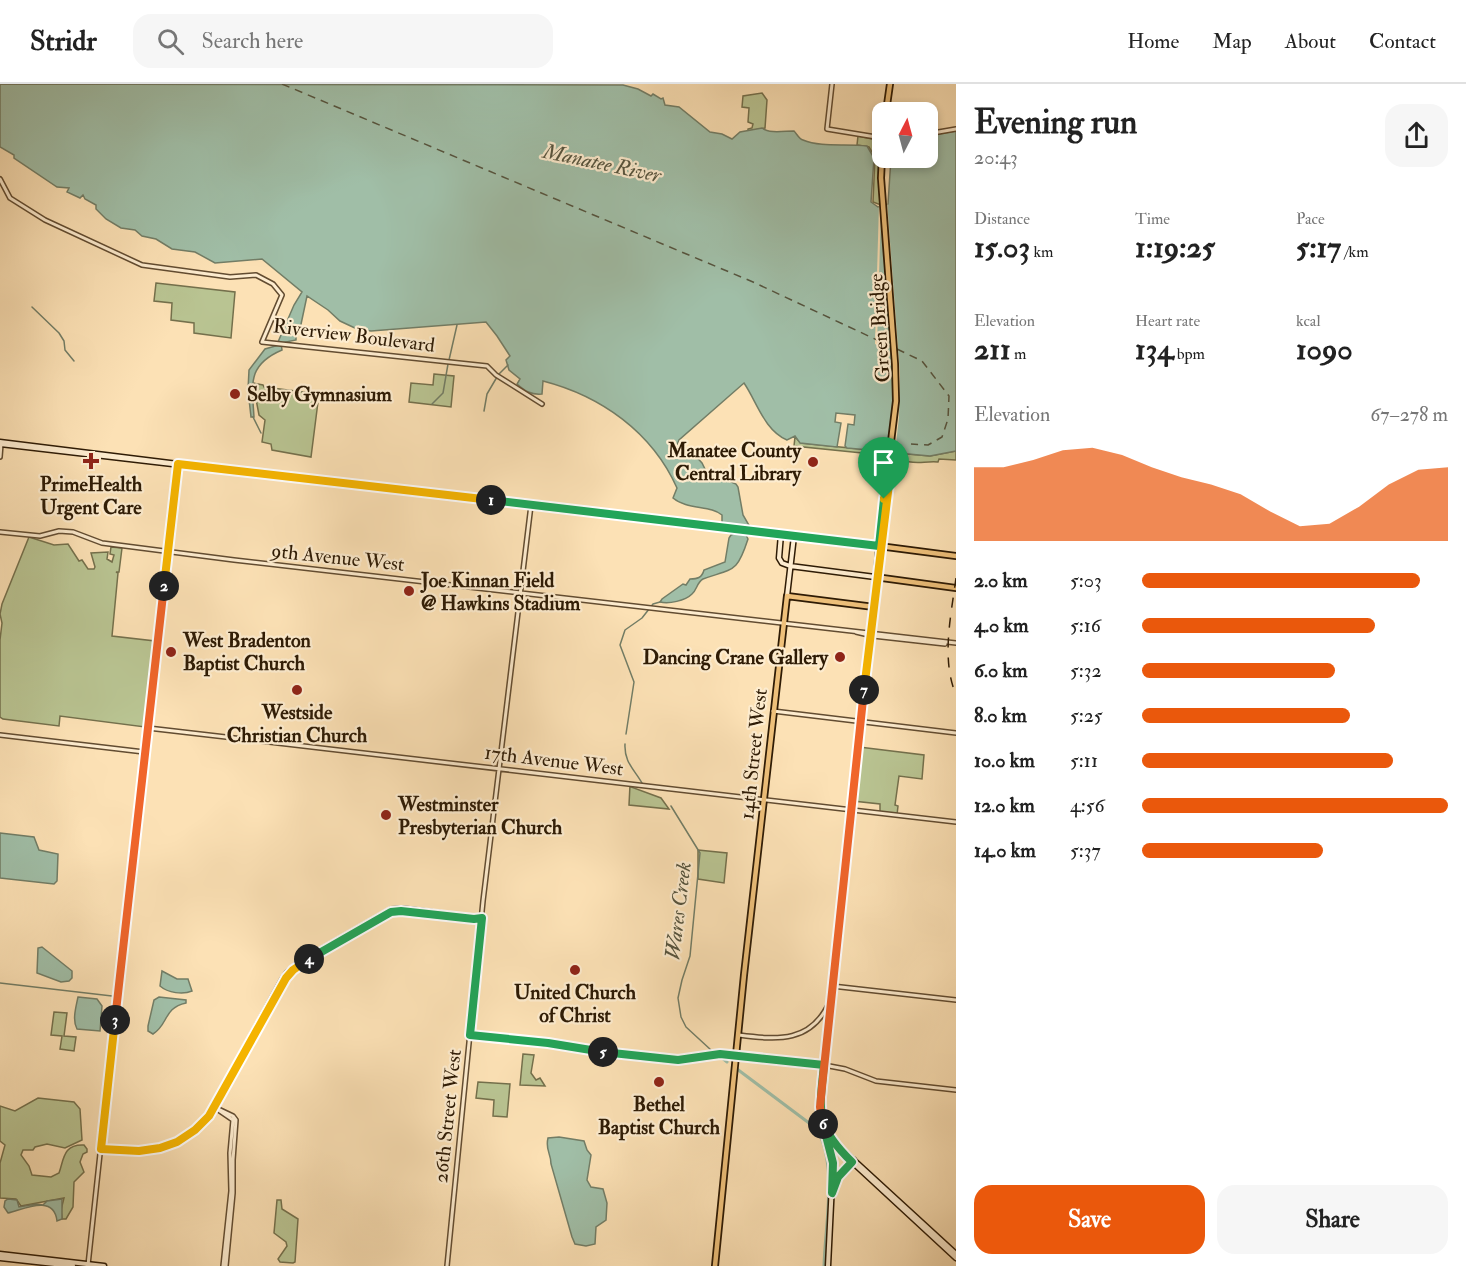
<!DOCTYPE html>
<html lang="en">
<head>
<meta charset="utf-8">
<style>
  :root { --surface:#fff; --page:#f6f6f6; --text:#222; --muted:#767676; --line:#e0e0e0; --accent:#ea580c }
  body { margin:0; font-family:"IM FELL Double Pica",serif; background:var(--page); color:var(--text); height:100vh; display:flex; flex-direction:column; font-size:22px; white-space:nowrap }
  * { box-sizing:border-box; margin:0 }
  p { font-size:20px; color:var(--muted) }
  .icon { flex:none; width:33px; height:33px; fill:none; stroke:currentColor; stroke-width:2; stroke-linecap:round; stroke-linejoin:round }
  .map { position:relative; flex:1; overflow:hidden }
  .details { display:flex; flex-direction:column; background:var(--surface); width:510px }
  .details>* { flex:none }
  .needle { width:39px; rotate:6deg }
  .tools { position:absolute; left:872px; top:18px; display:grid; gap:12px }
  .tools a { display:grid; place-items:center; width:66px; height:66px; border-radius:12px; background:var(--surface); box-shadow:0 3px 9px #0003; font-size:30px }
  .pin { position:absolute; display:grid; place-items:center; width:51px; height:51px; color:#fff; margin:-62px -26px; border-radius:50% 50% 50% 0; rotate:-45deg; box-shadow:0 0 6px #0007 }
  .pin .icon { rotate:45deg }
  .km { position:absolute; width:30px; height:30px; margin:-15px; border-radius:50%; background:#222; color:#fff; font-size:16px; line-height:30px; text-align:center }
  .round { display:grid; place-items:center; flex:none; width:63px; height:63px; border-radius:18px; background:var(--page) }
  .summary { display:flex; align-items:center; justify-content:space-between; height:102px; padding:0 18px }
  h1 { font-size:33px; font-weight:700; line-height:45px }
  .figures { display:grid; grid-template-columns:repeat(3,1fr); gap:9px; height:102px; padding:6px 18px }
  .figures div { display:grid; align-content:center }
  .figures b { font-size:30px; font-weight:700 }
  .figures small { font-size:16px; font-weight:400 }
  .figures p { font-size:16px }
  .chart { height:168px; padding:12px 18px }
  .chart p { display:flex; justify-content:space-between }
  .chart svg { width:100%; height:108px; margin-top:6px; fill:var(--accent); opacity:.7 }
  .primary-button { display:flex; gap:12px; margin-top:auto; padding:12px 18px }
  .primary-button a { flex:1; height:69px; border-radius:18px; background:var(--accent); color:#fff; font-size:24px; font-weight:700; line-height:69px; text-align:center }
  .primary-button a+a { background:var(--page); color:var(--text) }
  ul { padding:0 18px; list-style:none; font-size:20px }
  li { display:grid; grid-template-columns:96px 72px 1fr; align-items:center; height:45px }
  li i { height:15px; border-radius:8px; background:var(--accent) }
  header { display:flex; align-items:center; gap:36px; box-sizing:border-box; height:84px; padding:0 30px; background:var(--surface); border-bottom:2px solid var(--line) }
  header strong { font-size:28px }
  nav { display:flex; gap:33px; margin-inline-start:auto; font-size:21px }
  .search { width:420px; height:54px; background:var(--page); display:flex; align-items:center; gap:15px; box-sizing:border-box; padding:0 21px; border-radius:18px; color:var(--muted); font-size:22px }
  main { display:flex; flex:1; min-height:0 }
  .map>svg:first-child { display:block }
</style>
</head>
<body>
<header>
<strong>Stridr</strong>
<div class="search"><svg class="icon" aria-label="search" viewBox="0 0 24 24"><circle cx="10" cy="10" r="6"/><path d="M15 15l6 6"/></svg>Search here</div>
<nav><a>Home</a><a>Map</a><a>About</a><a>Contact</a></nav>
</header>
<main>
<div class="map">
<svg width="956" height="1182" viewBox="0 0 956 1182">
  <rect width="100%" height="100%" fill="#fce1b5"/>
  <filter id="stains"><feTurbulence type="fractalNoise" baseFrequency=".00333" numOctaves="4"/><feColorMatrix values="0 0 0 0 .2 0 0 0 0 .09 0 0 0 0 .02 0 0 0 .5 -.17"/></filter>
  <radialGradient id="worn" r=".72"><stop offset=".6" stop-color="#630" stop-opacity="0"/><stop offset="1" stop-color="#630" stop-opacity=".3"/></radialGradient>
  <path fill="#b9c492" stroke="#74704c" stroke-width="1.5" d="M762 9 767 16 765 44 748 47V45L752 44 753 40 748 38 749 24 742 23 743 12Z
    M858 52 882 57 881 121 873 118 875 73 869 63 857 61Z
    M156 199 235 208 231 254 194 249V239L171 236 172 219 154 217Z
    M434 290 454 292 451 323 409 318 411 299 433 301Z
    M253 299 263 301 264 303 319 310 311 373 272 366 271 360 262 358 265 336 259 331Z
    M795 353 801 359 869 366 870 369C876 370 880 367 886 368L889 363 896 364 897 369 930 372 956 367V376L939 375 938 378C924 377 915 381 901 376L895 366 889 365 887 369 878 368 872 370 794 362Z
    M29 453 54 461 68 460 79 477 82 476 88 485H94L95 483 91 469 108 468 107 475 112 478 114 471 110 470 111 463 122 464 119 488H116L118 489 112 552 155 557 145 643 60 632 59 642 3 635 0 633V556L2 539 0 530 2 520Z
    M859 663 924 671 922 695 899 692 895 721 898 722 897 731 880 729V720L853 717Z
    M630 701 631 703 661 714 669 725 629 721Z
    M698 766 727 769 724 799 698 795Z
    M54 928 67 929 64 952 76 953 74 967 60 965 62 952 51 951Z
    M523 970 534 971 531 989 536 996 540 994 545 1002 520 1001Z
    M478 998 510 1000 507 1033 493 1032 494 1016 476 1014Z
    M38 1014 74 1018 80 1025 82 1056 65 1064 47 1060 35 1063 33 1066H23L21 1071 29 1082 32 1091 51 1093 59 1089C64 1075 63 1060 84 1061L87 1065V1068L83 1070 80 1078 84 1088 74 1098 73 1123 66 1135H62L61 1126 64 1114 21 1122 16 1115 0 1114V1079L5 1061 0 1057V1022L15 1027Z
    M277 1116H281L282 1125 298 1135 295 1178 293 1179 280 1178 278 1175 287 1162 286 1158 274 1149Z"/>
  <path fill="#a0bea7" stroke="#727d66" stroke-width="1.5" d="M0 0 623 1 638 5 651 12 653 10 661 15 663 14 665 21 679 23 710 48 722 50 732 55 740 48 762 44C770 50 784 47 794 47 797 50 799 55 803 56 822 64 847 59 867 62L874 74 871 118 878 123 888 120 891 74H927V52L956 47V367L930 372 876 367 874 360 871 361 869 366 847 364 845 362 848 340 854 341 855 331 836 329 835 338 841 339 837 363 800 359 795 352 787 356C764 346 757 318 744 299L679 356 677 361 681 365H689L702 379 706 387 719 388 724 395 736 400 738 403 743 431 750 443H746L745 449 748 455C737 489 734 484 703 495 697 498 697 506 692 510 685 517 669 520 660 518L662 515 683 500 686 501 690 495C697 495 702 494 704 486L725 478 729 454 731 451 740 448 741 443 722 440V431C711 421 687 426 673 414L677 404C652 348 601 312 543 297L542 310C531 311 525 307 517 300L520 295 509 286 506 276 510 272 497 252 486 238 371 247 357 245 340 237 328 226 307 212 300 245 296 248V256L281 259 282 266C247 281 252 300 254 333H251L248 306 249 286 265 265 279 261 278 258 294 221 302 208 262 175 215 179 195 168 172 165 156 155 142 152 135 146 121 144 106 135 96 125V121L85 115 83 111 80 114 67 108 69 104 57 103 14 74V71L0 63Z
    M0 749 34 753 39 766 58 770 57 797 54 800 0 794Z
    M42 863 72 887V894L69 897 61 898 37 889 38 864Z
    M162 887 177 895H188L192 907C183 911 168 909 160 902Z
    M78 913 97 915 102 922 100 947 77 945C72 936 76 923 78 913Z
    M159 913 186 916V919C163 924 169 940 153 950L148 947V942L154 916Z
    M559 1053 584 1057 587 1066 591 1071 587 1096 591 1103 603 1105 607 1119 606 1136 596 1143 595 1160 586 1162 575 1160 572 1153 551 1080C551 1069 545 1066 548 1054Z
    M8 1115 17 1116 19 1123 36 1120 43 1121 47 1117 62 1115V1135L57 1137C54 1109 22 1126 8 1129L4 1123 5 1117Z"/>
  <path fill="#fce1b5" d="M887 117 900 291 899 333 895 369H889L893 332 894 295 881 124 877 261 875 260 879 120Z"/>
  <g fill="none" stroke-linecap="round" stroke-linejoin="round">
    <path stroke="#727d66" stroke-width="1.5" d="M32 223 59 249 64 257 65 266 74 277
      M449 276 457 241
      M499 290 508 281
      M432 320 443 309 448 280
      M484 327 487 310 497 293
      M253 333 261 349
      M626 650 634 598 620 561 625 546 642 534 653 520 660 518
      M625 660C624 678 634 685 642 699
      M671 722 700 769 690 872 682 896 678 914 681 933 686 943 711 966
      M0 899 112 912"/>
    <path stroke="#a0bea7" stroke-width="3" d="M721 973 727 978
      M737 985 817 1045C838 1082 825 1140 824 1182"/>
    <path stroke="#56543e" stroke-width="1.5" stroke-dasharray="8 6" stroke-linecap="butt" d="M282 0 753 198 892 263
      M897 265 922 277 949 312 948 335 942 353 928 361 911 360"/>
    <defs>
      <path id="tertiary" d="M832 0 827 45 882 54
        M927 50 956 45
        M0 95 10 114 45 136 142 181 230 193 256 191 273 200 282 211 262 258 487 282 496 291 542 320
        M0 373 1 360
        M0 448 40 452 59 447 73 448 102 459 234 476 956 559
        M856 548 873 552 945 560
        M773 627 956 649
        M148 644 956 738
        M0 651 144 668
        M832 902 956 916
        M470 951 670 975 683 976 715 970 737 971 824 981 845 985 876 997 956 1006
        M739 951C778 956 812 959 830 917
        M214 1023 233 1032 236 1036 233 1076V1109L226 1182
        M214 1023 233 1036 230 1069 231 1107 223 1182
        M206 1034 282 895 287 888 300 877 391 825 402 824 480 834
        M101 1063C135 1065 157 1073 188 1051 196 1045 201 1037 209 1032L288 891 307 877 391 828 401 827 474 835 481 834
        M101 1065 114 1066
        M88 1181 127 820 178 380
        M447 1182 483 817 531 421"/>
      <path id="secondary" d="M0 358 178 380
        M0 360 879 462
        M781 450 779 474 782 479 790 482 875 493
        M787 512 794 452
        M827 1049 849 1075 956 1174
        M847 1070 956 1170
        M835 1101 841 1090 854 1076
        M0 1170 104 1182
        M0 1174 73 1182
        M828 1182 833 1079 821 1034 820 1020 874 523"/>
      <path id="primary" d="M886 28 890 0
        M879 462 956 472
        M875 493 956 504
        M715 1182 744 891 787 512 874 523 881 439 896 317 895 280 881 94 882 72"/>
    </defs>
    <use href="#tertiary" stroke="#624c31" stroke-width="6"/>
    <use href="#secondary" stroke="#2e1b05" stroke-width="7"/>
    <use href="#primary" stroke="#2e1b05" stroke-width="8"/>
    <use href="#tertiary" stroke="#fdeccf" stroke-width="3"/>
    <use href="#secondary" stroke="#fdeccf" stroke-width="4"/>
    <use href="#primary" stroke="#eec07a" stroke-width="4.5"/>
    <path stroke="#2e1b05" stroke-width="1.5" stroke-dasharray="10 10" stroke-linecap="butt" d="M956 494C951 532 941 575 956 611"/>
  </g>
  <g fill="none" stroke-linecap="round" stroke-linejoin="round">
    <defs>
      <path id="split-1" d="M491 416 879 462 884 415"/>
      <path id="split-2" d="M164 502 178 380 491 416"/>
      <path id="split-3" d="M115 936 164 502"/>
      <path id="split-4" d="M115 936 101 1065 139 1067 160 1064 177 1058 195 1046 209 1032 286 894 293 886 309 875"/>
      <path id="split-5" d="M309 875 391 828 401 827 474 835 482 834 470 951 548 959 603 968"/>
      <path id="split-6" d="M603 968 678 976 720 970 824 981C819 1029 815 1042 852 1078L838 1093 832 1109 833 1079 823 1040"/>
      <path id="split-7" d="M823 1040 820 1023 822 1003 864 606"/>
      <path id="split-8" d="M864 606 889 400H887L884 415"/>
    </defs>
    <use href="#split-1" stroke="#fff" stroke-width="12"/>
    <use href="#split-2" stroke="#fff" stroke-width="12"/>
    <use href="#split-3" stroke="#fff" stroke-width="12"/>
    <use href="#split-4" stroke="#fff" stroke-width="12"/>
    <use href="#split-5" stroke="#fff" stroke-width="12"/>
    <use href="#split-6" stroke="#fff" stroke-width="12"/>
    <use href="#split-7" stroke="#fff" stroke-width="12"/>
    <use href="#split-8" stroke="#fff" stroke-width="12"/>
    <use href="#split-1" stroke="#22a559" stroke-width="8"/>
    <use href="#split-2" stroke="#f5b400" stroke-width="8"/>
    <use href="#split-3" stroke="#f0652b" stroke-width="8"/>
    <use href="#split-4" stroke="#f5b400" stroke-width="8"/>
    <use href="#split-5" stroke="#22a559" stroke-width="8"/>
    <use href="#split-6" stroke="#22a559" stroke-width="8"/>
    <use href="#split-7" stroke="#f0652b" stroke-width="8"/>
    <use href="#split-8" stroke="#f5b400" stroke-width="8"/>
  </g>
  <g fill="#8f2418" stroke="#fdeccf" stroke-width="2">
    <circle cx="235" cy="310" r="6"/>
    <path d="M88 368h6v6h6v6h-6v6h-6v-6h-6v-6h6z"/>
    <circle cx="813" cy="378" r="6"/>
    <circle cx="409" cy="507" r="6"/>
    <circle cx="171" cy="568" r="6"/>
    <circle cx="840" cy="573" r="6"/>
    <circle cx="297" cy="606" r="6"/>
    <circle cx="386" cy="731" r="6"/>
    <circle cx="575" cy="886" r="6"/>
    <circle cx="659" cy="998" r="6"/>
  </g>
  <g text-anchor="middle" stroke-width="4.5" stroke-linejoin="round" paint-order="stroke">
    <g font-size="20" fill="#2e1b05" stroke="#fdeccf">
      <text transform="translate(879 244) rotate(-94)" y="7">Green Bridge</text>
      <text transform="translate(354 251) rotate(7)" y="7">Riverview Boulevard</text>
      <text transform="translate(338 473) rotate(6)" y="7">9th Avenue West</text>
      <text transform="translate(753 670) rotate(-84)" y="7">14th Street West</text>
      <text transform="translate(554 676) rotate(7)" y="7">17th Avenue West</text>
      <text transform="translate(447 1032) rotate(-84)" y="7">26th Street West</text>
    </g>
    <g font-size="20" font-weight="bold" fill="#2e1b05" stroke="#fdeccf" text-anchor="start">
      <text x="247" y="317">Selby Gymnasium</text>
      <text x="801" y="373" text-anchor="end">Manatee County<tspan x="801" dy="23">Central Library</tspan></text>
      <text x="91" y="407" text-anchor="middle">PrimeHealth<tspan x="91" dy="23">Urgent Care</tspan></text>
      <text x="421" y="503">Joe Kinnan Field<tspan x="421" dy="23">@ Hawkins Stadium</tspan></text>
      <text x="183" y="563">West Bradenton<tspan x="183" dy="23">Baptist Church</tspan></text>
      <text x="828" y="580" text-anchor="end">Dancing Crane Gallery</text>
      <text x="297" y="635" text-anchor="middle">Westside<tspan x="297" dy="23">Christian Church</tspan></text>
      <text x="398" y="727">Westminster<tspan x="398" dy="23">Presbyterian Church</tspan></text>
      <text x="575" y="915" text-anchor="middle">United Church<tspan x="575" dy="23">of Christ</tspan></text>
      <text x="659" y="1027" text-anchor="middle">Bethel<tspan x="659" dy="23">Baptist Church</tspan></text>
    </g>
    <g font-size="21" font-style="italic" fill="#56543e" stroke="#fdeccf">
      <text transform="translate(602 79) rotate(12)" y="7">Manatee River</text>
      <text transform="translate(678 827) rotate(-83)" y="7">Wares Creek</text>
    </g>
  </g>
  <rect width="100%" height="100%" filter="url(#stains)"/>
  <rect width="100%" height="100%" fill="url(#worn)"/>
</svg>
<div class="tools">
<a><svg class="needle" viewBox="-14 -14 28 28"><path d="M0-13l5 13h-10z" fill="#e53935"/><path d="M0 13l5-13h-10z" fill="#767676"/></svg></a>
</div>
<div class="pin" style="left:884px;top:415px;background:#1e9e55"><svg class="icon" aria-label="arrive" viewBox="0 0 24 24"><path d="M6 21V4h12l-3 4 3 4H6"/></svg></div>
<b class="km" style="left:491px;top:416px">1</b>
<b class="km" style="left:164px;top:502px">2</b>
<b class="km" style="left:115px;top:936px">3</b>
<b class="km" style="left:309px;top:875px">4</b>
<b class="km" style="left:603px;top:968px">5</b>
<b class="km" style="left:823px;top:1040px">6</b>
<b class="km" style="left:864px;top:606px">7</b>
</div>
<section class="details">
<div class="summary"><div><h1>Evening run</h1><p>20:43</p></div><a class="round"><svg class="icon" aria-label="share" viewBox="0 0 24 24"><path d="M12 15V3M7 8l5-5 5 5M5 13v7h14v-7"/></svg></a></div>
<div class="figures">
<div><p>Distance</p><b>15.03<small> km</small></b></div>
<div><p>Time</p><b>1:19:25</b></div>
<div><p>Pace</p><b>5:17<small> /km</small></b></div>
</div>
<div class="figures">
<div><p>Elevation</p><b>211<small> m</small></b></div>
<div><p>Heart rate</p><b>134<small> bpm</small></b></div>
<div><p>kcal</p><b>1090</b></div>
</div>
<div class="chart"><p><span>Elevation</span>67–278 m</p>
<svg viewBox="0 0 160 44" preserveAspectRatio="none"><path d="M0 44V14L10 14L20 11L30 7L40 6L50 9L60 14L70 18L80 21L90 25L100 32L110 38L120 37L130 30L140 21L150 15L160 14V44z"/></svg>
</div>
<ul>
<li><b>2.0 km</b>5:03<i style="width:91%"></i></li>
<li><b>4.0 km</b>5:16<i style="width:76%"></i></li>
<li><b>6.0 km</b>5:32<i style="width:63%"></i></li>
<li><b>8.0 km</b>5:25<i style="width:68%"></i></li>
<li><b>10.0 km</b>5:11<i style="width:82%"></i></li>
<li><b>12.0 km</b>4:56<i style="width:100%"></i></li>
<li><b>14.0 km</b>5:37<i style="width:59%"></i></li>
</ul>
<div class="primary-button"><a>Save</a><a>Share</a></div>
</section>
</main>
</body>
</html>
